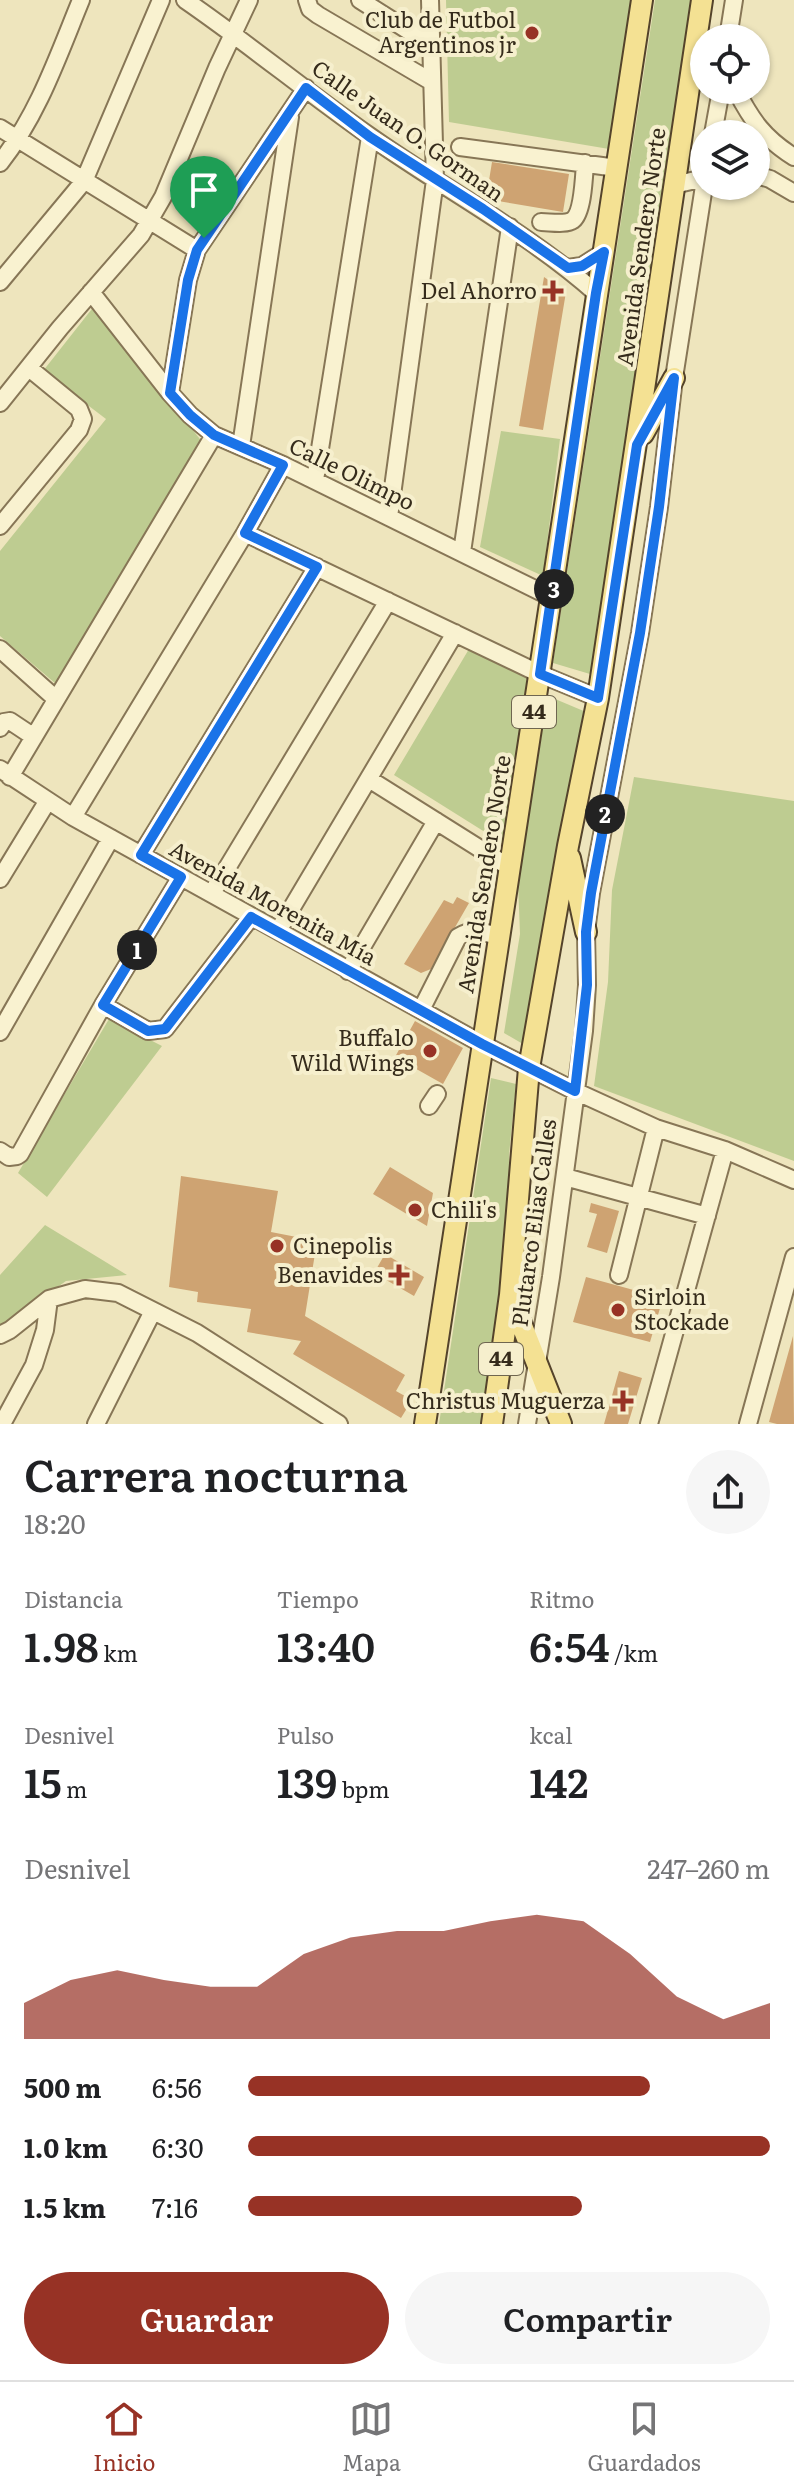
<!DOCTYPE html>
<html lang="es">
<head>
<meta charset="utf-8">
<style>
  :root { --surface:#fff; --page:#f6f6f6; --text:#202124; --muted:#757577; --line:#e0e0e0; --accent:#973225 }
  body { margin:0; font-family:Literata,serif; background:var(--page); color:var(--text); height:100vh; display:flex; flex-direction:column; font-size:30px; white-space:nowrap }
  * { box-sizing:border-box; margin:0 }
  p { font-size:26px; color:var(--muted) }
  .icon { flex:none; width:44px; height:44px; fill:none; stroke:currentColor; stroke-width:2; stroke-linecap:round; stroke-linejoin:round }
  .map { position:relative; height:1424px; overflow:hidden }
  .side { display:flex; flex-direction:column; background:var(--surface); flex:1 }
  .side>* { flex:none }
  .fabs { position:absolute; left:690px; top:24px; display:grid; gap:16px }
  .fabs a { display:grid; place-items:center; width:80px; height:80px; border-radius:50%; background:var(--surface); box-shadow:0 2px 6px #0004; font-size:40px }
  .pin { position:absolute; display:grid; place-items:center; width:68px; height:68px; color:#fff; margin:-82px -34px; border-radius:50% 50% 50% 0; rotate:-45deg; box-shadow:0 0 8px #0007 }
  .pin .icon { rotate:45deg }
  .km { position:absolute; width:40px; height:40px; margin:-20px; border-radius:50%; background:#222; color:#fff; font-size:22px; line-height:40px; text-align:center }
  .round { display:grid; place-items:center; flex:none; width:84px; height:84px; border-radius:42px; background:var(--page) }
  .head { display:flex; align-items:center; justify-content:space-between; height:136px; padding:0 24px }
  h1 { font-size:44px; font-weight:600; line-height:60px }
  .figures { display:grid; grid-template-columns:repeat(3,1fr); gap:12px; height:136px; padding:8px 24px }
  .figures div { display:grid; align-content:center }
  .figures b { font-size:40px; font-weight:600 }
  .figures small { font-size:22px; font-weight:400 }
  .figures p { font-size:22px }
  .chart { height:224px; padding:16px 24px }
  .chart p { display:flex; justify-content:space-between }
  .chart svg { width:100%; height:144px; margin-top:8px; fill:var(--accent); opacity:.7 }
  .button { display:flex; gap:16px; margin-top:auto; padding:16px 24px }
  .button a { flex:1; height:92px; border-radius:48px; background:var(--accent); color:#fff; font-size:32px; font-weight:600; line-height:92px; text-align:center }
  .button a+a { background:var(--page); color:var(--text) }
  ul { padding:0 24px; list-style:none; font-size:26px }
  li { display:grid; grid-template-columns:128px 96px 1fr; align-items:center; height:60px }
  li i { height:20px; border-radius:10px; background:var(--accent) }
  .menu { display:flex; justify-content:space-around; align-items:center; height:112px; border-top:2px solid var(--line); background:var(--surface); font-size:22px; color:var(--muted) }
  .menu a { display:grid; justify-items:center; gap:4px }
  .menu .selected { color:var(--accent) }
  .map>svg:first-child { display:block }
</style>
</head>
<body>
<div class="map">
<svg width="794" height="1424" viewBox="0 0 794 1424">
  <rect width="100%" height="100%" fill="#eee5bd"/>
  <path fill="#becc91" d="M446 0H632L609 149 449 122Z
    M655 0H694L590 674 553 663Z
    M95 305 203 443 56 684 0 636V551L106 419 43 371Z
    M501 431 560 439 543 576 480 547Z
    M469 649 527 677 504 844 394 775Z
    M548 696 586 712 528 1047 504 1033 520 934 518 883Z
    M634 777 794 801V1161L594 1086 608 982 612 890Z
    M109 1019 162 1046 47 1197 18 1173Z
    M491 1078 516 1084 509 1155 510 1199 485 1424H439Z
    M45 1225 127 1275 66 1281 18 1315 0 1325V1275Z"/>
  <path fill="#cea372" d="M492 162 569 174 563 212 486 199Z
    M544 277 566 292 543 430 519 426Z
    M457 897 469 903 431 969 421 973 404 964 444 900 453 904Z
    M465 948 481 950 477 978 462 976Z
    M415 1021 463 1048 443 1084 395 1057Z
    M390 1167 433 1193 427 1226 373 1194Z
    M181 1176 278 1191 271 1232 317 1241 305 1316 405 1375 396 1391 412 1400 401 1418 293 1354 301 1341 247 1332 251 1309 197 1302 198 1292 169 1287Z
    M591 1203 619 1211 607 1253 587 1247 597 1214 589 1212Z
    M385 1254 424 1277 414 1296 374 1273Z
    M586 1277 663 1298 650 1342 573 1322Z
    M793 1336 794 1424H777L769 1422Z
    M619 1371 642 1378 628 1424H604Z"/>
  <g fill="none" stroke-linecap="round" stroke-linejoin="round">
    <defs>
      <path id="minor" d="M185 0C249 44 308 93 371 137 446 190 527 232 596 293
        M307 0 310 9 318 15 432 82
        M360 0 431 45
        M728 38 734 0
        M736 90C752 121 764 138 794 157
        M0 128 197 250
        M713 134 721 90
        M460 147 617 168
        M0 163C38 115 58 56 81 0
        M756 175 770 179 794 193
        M674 185 704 178
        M541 222C550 222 566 225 573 220 583 212 584 176 585 163
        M568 268 582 266 604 252
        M0 282 84 181 161 0
        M91 292 170 393 190 415 214 435 283 465 553 598
        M170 393 188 280 197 250 306 88
        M0 403 60 328 141 235 163 197 217 68 249 0
        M241 446 290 117
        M315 480 370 137
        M389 517 435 180 430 0
        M0 526 79 430 83 419 79 409 29 368
        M245 533 540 674 598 698
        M462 552 510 227
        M0 649 56 699
        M0 728 4 722 10 721 34 737
        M0 769 73 817 482 1044 575 1091 656 1128 725 1150 794 1180
        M10 777 214 435
        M369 779 509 867
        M73 817 245 533 283 465
        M141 855 317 567
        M0 879 47 802
        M212 893 388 601
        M278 931 455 633
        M348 971 436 821
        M103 1005 148 1031 165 1029 251 917
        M421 1010 458 937C472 928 483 932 498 936
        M0 1032 111 838
        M429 1106 437 1094
        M0 1151 9 1157 17 1156 20 1154 103 1005 181 877
        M565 1177 707 1216
        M619 1275 656 1128
        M0 1335 10 1330 49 1299 85 1289 118 1293 197 1333 339 1424
        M2 1424 34 1365 45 1330 49 1299
        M96 1424 153 1311
        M527 1424 551 1277 584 1031 587 985 586 932 591 893 640 633 659 507 674 378 704 186
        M649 1424 725 1150
        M748 1424 794 1257"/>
      <path id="major" d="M643 434 674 378
        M570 858 586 932
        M511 1298 561 1424
        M425 1424 642 0
        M492 1424 510 1295 529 1068 568 846 598 698 702 0"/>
    </defs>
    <use href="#minor" stroke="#877656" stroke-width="20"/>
    <use href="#major" stroke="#54432b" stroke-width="24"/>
    <use href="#minor" stroke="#f9f2d0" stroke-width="16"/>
    <use href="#major" stroke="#f4e193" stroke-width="20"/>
  </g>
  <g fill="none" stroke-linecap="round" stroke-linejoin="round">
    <defs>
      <path id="route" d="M306 88 370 137 483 209 568 268 582 266 604 252 596 293 540 674 598 698 637 445 674 378 659 507 640 633 591 893 586 932 587 985 575 1091 482 1044 251 917 165 1029 148 1031 103 1005 181 877 141 855 317 567 245 533 283 465 214 435 190 415 170 393 188 280 197 250Z"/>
    </defs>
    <use href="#route" stroke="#fff" stroke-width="16"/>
    <use href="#route" stroke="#1a73e8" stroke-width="10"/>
  </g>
  <g fill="#973225" stroke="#f6efcd" stroke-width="3">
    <circle cx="532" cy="33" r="8"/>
    <path d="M549 279h8v8h8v8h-8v8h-8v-8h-8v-8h8z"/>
    <circle cx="430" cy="1051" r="8"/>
    <circle cx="415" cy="1210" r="8"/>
    <circle cx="277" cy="1246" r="8"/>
    <path d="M395 1263h8v8h8v8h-8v8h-8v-8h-8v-8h8z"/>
    <circle cx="618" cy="1310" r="8"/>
    <path d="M619 1389h8v8h8v8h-8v8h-8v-8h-8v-8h8z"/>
  </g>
  <g text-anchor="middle" stroke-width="8" stroke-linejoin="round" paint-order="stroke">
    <g fill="#f6efcd" stroke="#6f6650" stroke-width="2">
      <rect x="512" y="696" width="44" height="32" rx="6"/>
      <rect x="479" y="1343" width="44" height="32" rx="6"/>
    </g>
    <g font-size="20" font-weight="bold" fill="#352b1b">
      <text x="534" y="719">44</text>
      <text x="501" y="1366">44</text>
    </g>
    <g font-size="22" fill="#352b1b" stroke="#f6efcd" text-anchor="end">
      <text x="516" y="28">Club de Futbol<tspan x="516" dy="25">Argentinos jr</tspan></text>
      <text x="537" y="299">Del Ahorro</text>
      <text x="414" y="1046">Buffalo<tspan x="414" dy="25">Wild Wings</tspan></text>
      <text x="431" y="1218" text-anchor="start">Chili's</text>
      <text x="293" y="1254" text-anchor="start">Cinepolis</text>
      <text x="383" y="1283">Benavides</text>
      <text x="634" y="1305" text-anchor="start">Sirloin<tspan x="634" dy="25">Stockade</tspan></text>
      <text x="605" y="1409">Christus Muguerza</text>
    </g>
    <g font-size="22" fill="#352b1b" stroke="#f6efcd">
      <text transform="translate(408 131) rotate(35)" y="8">Calle Juan O. Gorman</text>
      <text transform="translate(641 247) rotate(-82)" y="8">Avenida Sendero Norte</text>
      <text transform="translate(352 474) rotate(26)" y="8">Calle Olimpo</text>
      <text transform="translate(484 874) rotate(-81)" y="8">Avenida Sendero Norte</text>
      <text transform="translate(273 903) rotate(29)" y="8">Avenida Morenita Mía</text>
      <text transform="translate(534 1223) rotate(-82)" y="8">Plutarco Elias Calles</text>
    </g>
  </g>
</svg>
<div class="fabs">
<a><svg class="icon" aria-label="locate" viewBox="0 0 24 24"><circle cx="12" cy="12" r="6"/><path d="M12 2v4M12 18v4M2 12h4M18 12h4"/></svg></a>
<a><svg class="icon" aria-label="layers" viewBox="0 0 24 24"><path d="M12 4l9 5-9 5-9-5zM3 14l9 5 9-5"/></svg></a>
</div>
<div class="pin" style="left:204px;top:238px;background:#1e9e55"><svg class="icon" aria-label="arrive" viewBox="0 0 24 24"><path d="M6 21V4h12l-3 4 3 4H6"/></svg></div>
<b class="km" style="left:137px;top:950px">1</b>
<b class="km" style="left:605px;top:814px">2</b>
<b class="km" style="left:554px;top:589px">3</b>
</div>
<section class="side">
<div class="head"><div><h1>Carrera nocturna</h1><p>18:20</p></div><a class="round"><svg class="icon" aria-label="share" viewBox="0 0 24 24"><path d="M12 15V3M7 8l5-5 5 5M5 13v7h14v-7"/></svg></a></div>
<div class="figures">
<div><p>Distancia</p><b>1.98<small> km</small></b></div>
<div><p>Tiempo</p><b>13:40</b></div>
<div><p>Ritmo</p><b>6:54<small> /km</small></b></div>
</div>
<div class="figures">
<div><p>Desnivel</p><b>15<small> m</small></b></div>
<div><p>Pulso</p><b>139<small> bpm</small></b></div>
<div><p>kcal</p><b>142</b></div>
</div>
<div class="chart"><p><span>Desnivel</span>247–260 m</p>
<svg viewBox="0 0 160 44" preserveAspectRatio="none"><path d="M0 44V33L10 26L20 23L30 26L40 28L50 28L60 18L70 13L80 11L90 11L100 8L110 6L120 8L130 18L140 31L150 38L160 33V44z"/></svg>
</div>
<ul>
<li><b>500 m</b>6:56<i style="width:77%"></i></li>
<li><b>1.0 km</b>6:30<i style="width:100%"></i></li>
<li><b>1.5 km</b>7:16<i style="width:64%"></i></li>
</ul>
<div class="button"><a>Guardar</a><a>Compartir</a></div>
</section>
<nav class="menu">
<a class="selected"><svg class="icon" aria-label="home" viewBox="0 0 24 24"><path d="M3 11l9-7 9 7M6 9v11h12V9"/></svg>Inicio</a>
<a><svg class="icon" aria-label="map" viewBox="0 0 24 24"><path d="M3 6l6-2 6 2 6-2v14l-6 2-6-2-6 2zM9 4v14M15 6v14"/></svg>Mapa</a>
<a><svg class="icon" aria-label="saved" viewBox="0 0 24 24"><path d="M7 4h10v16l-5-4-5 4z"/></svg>Guardados</a>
</nav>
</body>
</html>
